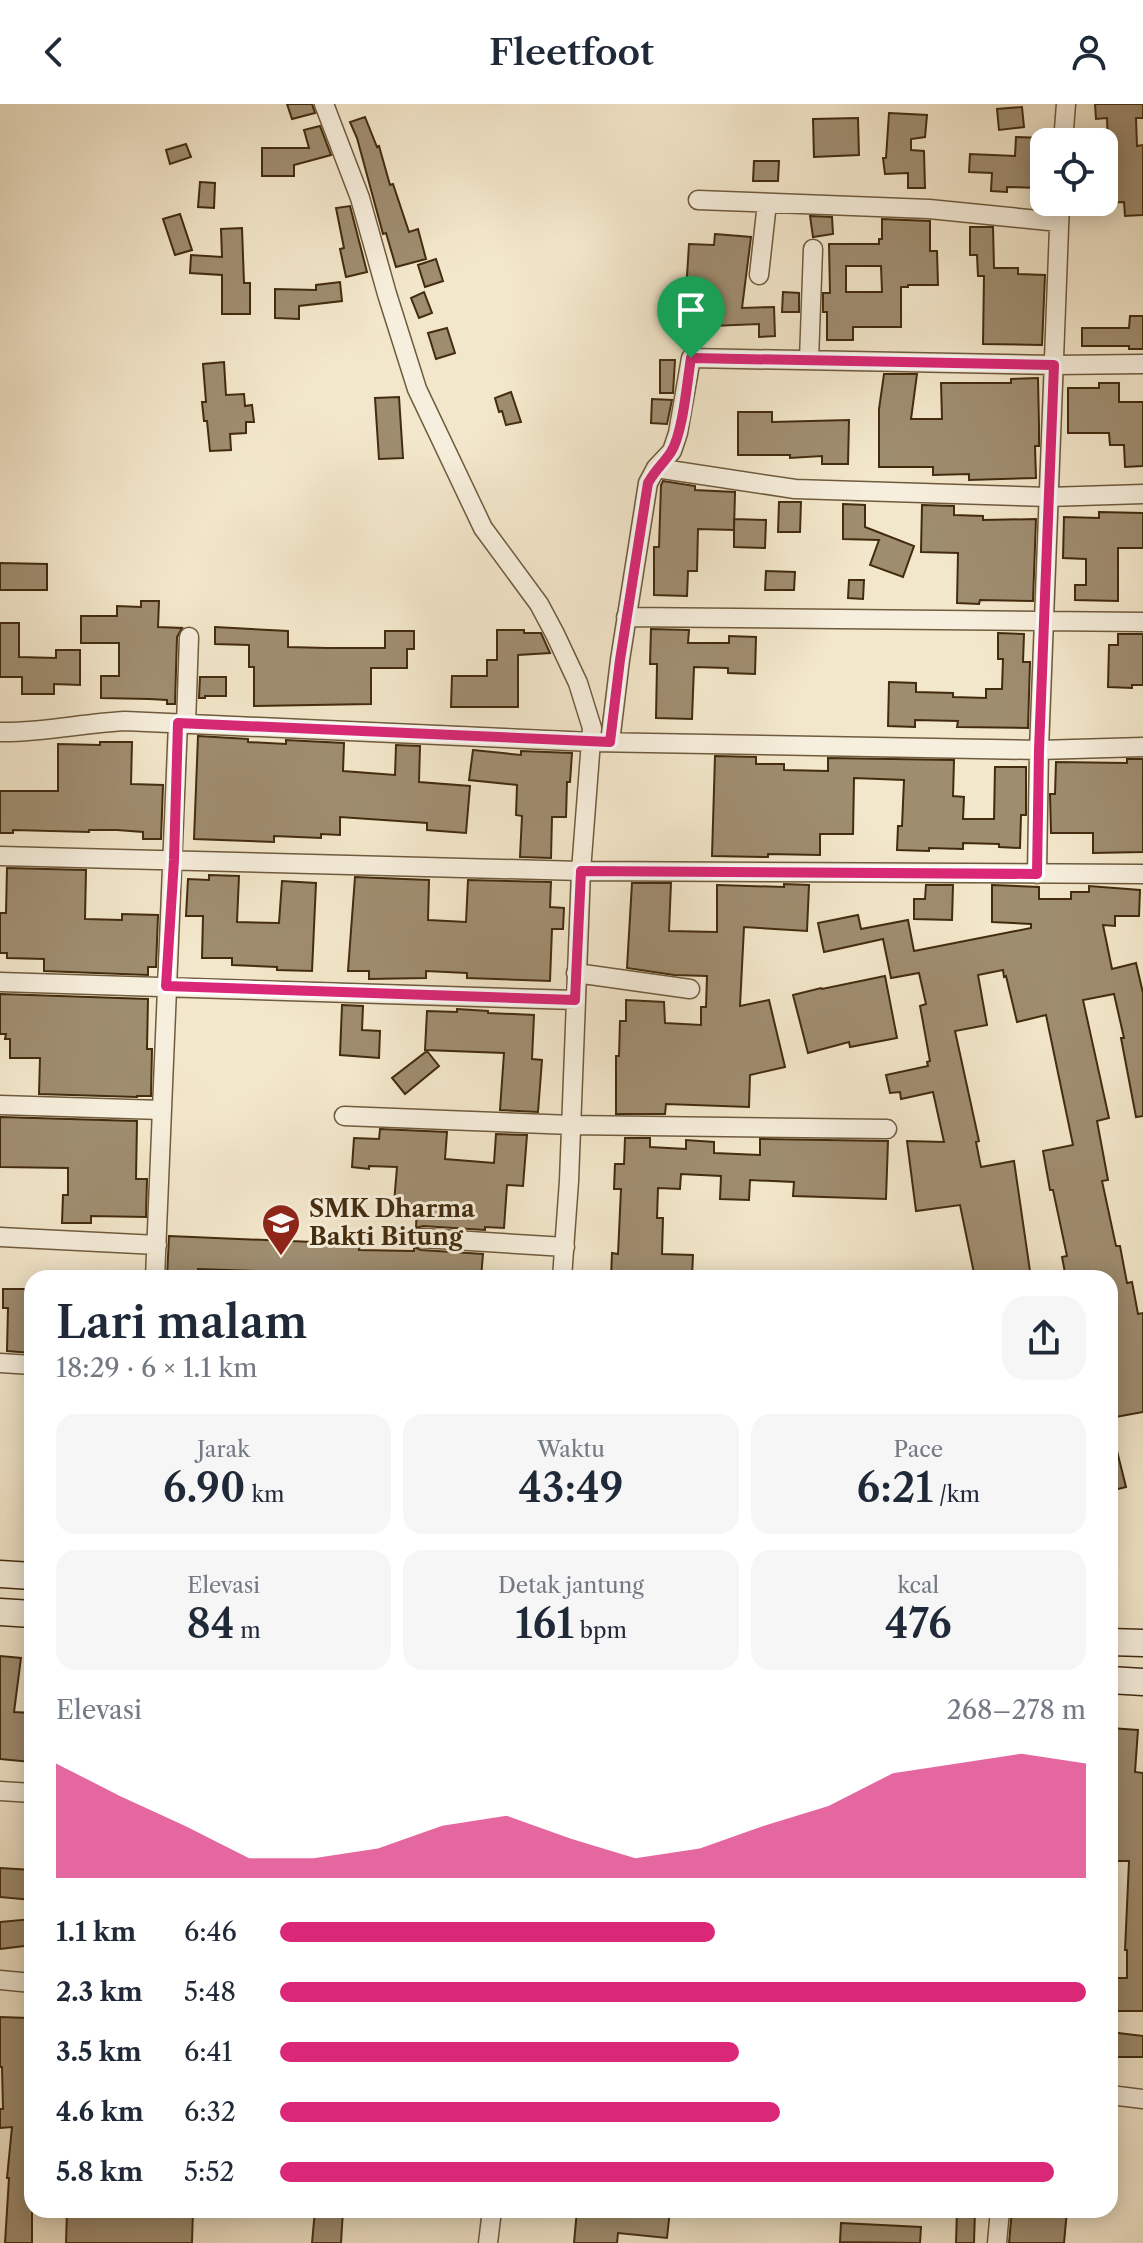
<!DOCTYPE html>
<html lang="id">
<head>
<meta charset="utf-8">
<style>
  :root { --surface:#fff; --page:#f6f6f7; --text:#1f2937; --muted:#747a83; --accent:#db2777 }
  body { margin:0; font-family:"Libre Caslon Text",serif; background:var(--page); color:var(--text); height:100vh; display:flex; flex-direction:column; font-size:30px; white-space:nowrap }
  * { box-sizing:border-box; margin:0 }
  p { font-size:26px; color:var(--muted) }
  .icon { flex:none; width:44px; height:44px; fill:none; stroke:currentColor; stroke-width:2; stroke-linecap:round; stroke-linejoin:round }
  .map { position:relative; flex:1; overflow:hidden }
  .side { position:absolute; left:24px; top:1166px; width:1094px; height:948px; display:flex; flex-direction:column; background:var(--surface); border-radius:24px; box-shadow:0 4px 20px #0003 }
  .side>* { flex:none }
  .tools { position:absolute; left:1030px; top:24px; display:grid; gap:16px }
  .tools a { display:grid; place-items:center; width:88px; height:88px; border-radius:16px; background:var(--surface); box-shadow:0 4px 20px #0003; font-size:40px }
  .pin { position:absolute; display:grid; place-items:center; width:68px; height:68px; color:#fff; margin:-82px -34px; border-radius:50% 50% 50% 0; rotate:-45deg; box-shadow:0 0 8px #0007 }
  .pin .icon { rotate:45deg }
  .round { display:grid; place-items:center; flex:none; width:84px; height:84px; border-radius:24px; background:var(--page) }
  .head { display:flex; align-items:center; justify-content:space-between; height:136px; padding:0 32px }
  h1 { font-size:44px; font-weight:600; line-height:60px }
  .stats { display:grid; grid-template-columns:repeat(3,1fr); gap:12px; height:136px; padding:8px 32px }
  .stats div { display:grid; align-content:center; border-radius:20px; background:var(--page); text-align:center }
  .stats b { font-size:40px; font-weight:600 }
  .stats small { font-size:22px; font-weight:400 }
  .stats p { font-size:22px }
  .chart { height:224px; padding:16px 32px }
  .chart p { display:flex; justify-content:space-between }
  .chart svg { width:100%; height:144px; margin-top:8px; fill:var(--accent); opacity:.7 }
  ul { padding:0 32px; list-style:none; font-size:26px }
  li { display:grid; grid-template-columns:128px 96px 1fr; align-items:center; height:60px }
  li i { height:20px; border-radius:10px; background:var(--accent) }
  header { display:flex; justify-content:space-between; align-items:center; height:104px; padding:0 32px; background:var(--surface); font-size:36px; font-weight:600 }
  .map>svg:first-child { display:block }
</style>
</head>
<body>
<header><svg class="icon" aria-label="back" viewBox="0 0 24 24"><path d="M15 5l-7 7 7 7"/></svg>Fleetfoot<svg class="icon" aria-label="person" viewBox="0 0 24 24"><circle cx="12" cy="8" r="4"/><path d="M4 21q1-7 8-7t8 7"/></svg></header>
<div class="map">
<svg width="1143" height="2139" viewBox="0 0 1143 2139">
  <rect width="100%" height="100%" fill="#f3e7cb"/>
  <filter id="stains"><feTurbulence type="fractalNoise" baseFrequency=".0025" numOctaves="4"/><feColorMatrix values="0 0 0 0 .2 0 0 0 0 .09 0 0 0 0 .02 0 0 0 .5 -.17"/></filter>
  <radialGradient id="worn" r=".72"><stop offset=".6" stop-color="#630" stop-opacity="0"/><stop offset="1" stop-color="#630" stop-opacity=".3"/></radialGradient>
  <path fill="#9f8d70" stroke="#432c0e" stroke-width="2" fill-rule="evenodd" d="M287 0H312L315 9 292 15Z
    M1095 0H1143V14H1136L1137 42 1143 41V111L1125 112 1124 98 1104 99 1106 43H1108L1107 14 1096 15Z
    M1022 3 1024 23 999 26 997 5Z
    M889 9 927 11 925 33 911 35V46L924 47 925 84H908V69L885 70 883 54H886Z
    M365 13 377 43 379 42 390 81 393 80 409 128 418 125 426 155 396 163 386 129 383 130 357 34 350 18Z
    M858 14 859 51 814 53 813 15Z
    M320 22 331 51 294 61V72H262V44H309L304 26Z
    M1016 33 1044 34V84L1007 83V88L991 87 992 69 969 68 970 50 1015 52Z
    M186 40 191 53 170 60 166 46Z
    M754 57H779L778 77H753Z
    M200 78 215 79 214 104 198 103Z
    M350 102 367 168 346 173 340 145 344 144 336 104Z
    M180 110 192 146 175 151 163 115Z
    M810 112 832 113 833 130 813 133Z
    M882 115 930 117V147H937L938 181H908V183H901V223H853V236H827V208H823V189H830L829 140H879V135H882ZM846 162H881L882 188H846Z
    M970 123H993L994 164H1018V170L1045 171 1042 241 983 240 984 172H978L977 151H970Z
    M242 124 244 179H250V210H222V171L190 169 191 151 222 153 221 125Z
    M715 130 751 133 742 204 774 203 775 232 759 233V220L711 222 684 220 689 140 714 141Z
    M436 155 443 177 425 183 418 161Z
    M340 178 342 197 299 202V215L275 214V185L316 186V181Z
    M424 188 432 209 419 214 411 194Z
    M783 188 799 189V208H782Z
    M1130 212H1143V245H1129V242H1082V224H1129Z
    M447 224 455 249 436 255 428 229Z
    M660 256H675L673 289H660Z
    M224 258 226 291 244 290 245 302 252 301 254 318H246V329L230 330 231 346 210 347 207 317H204L202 298H206L203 260Z
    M884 270H917L911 315H942L941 279H1011V275L1038 274 1039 322V342H1035L1036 374 969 376V370L933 371V363H879V305Z
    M1099 279H1119V298H1143V362L1125 363 1124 341H1110L1109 329H1068V284H1099Z
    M511 288 521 318 506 321 502 307 499 308 495 294Z
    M399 293 403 354 379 355 375 294Z
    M652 295 672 296 667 320 651 319Z
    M738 308H772V318L849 316 848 360H822V352L790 354V351H738Z
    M663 377 695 382V386L735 388 734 426 698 425 697 467H688L687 492 654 491V443H659L661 381Z
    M779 398H801L800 428H778Z
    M843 400 865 401V423L914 442 903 473 870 461 879 436 843 435Z
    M922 401 954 402V411L983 412V416L1036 415 1033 497 980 496 979 500 957 499 958 449 921 448Z
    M1099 408 1143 409V444H1118V497L1075 496V481H1086V455L1063 454 1064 413 1099 414Z
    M734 415 766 416 765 444 734 443Z
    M0 459 47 460V486H0Z
    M766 467 795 468 794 486H765Z
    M849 476H864L863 495 848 494Z
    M141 497H159L158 523 182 524 177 533 175 600H167V596L149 595 101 594V572H119V539H81V512H117V502L141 503Z
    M0 519H19V553L56 554V546H80V581L54 580V590H22V573H0Z
    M215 523 288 527V543L327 544H385V527H414V545H407V564H371V600L254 602V563H249V541L215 540Z
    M651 525 689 526 688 539H729V532L756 533 755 570 728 569V564L694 563 692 615 656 614 657 560H650Z
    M497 526H524V529H541L550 549 518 551V603H451L452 572H487V556H497Z
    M998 529 1024 530 1023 558H1030L1028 624 957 623 958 617 915 616V623L888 622 889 578 916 579V588L953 589V593L986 594V585H1002L1003 555H998Z
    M1118 530H1143V581H1132V584L1108 583 1109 541H1118Z
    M200 573H226V592H205V594H199Z
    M198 632 248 635V638L286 640V636L344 639 343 667 395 671 396 641 420 642 419 678 470 682 466 729 427 726V719L340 713V731L321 730V734L274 732V738L194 735Z
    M100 638H132L131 680 163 681 161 735H143V728L117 726H89V728L13 726V729H0V687H58V640L100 641Z
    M473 646 521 651V647L572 649 570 678H567L566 713H552L551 754 520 753 522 712 516 711 517 681 469 676Z
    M715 652 756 653V660H784V666L828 667V654L954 656 953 692 964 693 963 715H994L995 663H1026V711H1021L1020 744 999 743V740L963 739V745L929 744V747L897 746 898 722H902L904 676 854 674 853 730H820V751L768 750V753L712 752Z
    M1127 655H1143V748L1093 749V729H1051L1050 690H1055L1056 658 1127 659Z
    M7 764 86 766 85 815 122 816V810L158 811 156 863H148V871L44 867V855L7 854V849H0V809H6Z
    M209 771 239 772 237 818 279 819 282 777 316 779 312 867 277 866V863L232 861V854H202L203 812H186L188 775 209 776Z
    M355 773 429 776 428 816 466 818 468 776 551 778 550 803 564 804 563 825H552L550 877 467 874V869L426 867V874L369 875V867H348Z
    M632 779H671L669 827 717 828V781L784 783V780L809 781 807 827 744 823 740 902 769 896 785 963 750 971 749 1003 666 1000 665 1010H616V952H619L620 917H626V896L664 898 665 919 701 921V903H706L707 872 674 871 627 864Z
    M926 781H953L952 816 914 815V795H925Z
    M992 781 1039 783V795H1071V788H1089V782L1140 786 1139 812H1115V822L1103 821 1112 865 1136 859 1143 889V1012L1136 1013 1121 934H1124L1114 890 1083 896 1109 1014 1097 1017 1108 1076 1102 1077 1116 1142H1120L1127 1179 1132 1178 1138 1210 1143 1209V1308L1110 1314V1174H1066L1062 1153 1067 1152 1053 1086H1050L1043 1047 1073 1041 1046 911 1017 918 1006 872 1004 873 1003 866 978 871 987 921 955 927 979 1037 976 1038 981 1063 1014 1057 1031 1174H975L960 1101 916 1107 907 1037 944 1038 933 988 901 995 900 988 890 989 886 971 928 962 927 958 930 957 920 902 926 900 919 869 891 874 883 835 824 848 818 819 858 811 861 825 908 816 914 847 1031 824V820L992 818Z
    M885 872 897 934 850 943 849 938 808 949 793 891 821 884 822 885Z
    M0 890 148 895 147 945H152L151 992H137V993L39 990 40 954H10V935H5L6 930H0Z
    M342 901 363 902 362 926 380 927 379 954 340 951Z
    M457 905 488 907V909L534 911 532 955 542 956 538 1008 500 1006 504 949 425 946 427 907 457 908Z
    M427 947 439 962 405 990 392 974Z
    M0 1013 137 1017 136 1075H147L146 1113 91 1112V1119H62L63 1091H68V1064L0 1063Z
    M380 1025 447 1028 445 1055 494 1059 496 1030 527 1031 523 1082 507 1081 504 1124 485 1123V1126L423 1122 416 1124 417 1101 394 1099 397 1063 369 1062V1065L352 1063 354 1034 379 1035Z
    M625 1034H650V1043L686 1045V1036L714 1038V1049L760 1051V1035L888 1037 886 1095 793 1092 794 1078 750 1076 749 1096 720 1095 721 1072 681 1070 680 1085 658 1084 657 1114H663L662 1150 693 1151 692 1172 644 1170V1174H611L612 1149 618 1150 621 1085H614L615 1060H624Z
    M169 1132 360 1140 359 1146 414 1147V1143L421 1146 483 1150 481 1174H362V1171L198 1165V1174H167Z
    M3 1185H32V1249L7 1247 8 1204H3Z
    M1115 1339 1126 1383 1110 1387V1340Z
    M0 1552 21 1554 14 1608 32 1609 31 1658 0 1655Z
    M1110 1624 1138 1626 1135 1668 1143 1669V1907H1110V1874H1127V1846H1125L1129 1757H1110Z
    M0 1764 32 1766V1796L0 1793Z
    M32 1815V1841L0 1845V1818Z
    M0 1913 28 1914 27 1968H30L32 2004V2139H5L9 2074H7L12 2023 0 2024V2005H3L2 1963H0Z
    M1110 1928 1143 1932V1953H1110Z
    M67 2106H102V2110L161 2112 162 2106H193L192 2139H66Z
    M315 2106H343L341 2139H312Z
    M577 2106H670L667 2134 618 2129 617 2139H574Z
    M957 2106H975L974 2139H956Z
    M1012 2106H1067L1064 2139H1009Z
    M841 2119 921 2123 920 2139 840 2138Z"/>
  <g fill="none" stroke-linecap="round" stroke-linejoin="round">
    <defs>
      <path id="street" d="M324 0 360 94 387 190 417 285 483 424 539 500 555 530 578 579 592 624 581 767 569 1077 562 1174
        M1063 38 1066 0
        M698 96 929 105 1059 118
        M759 171 767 99
        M809 256 813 145
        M656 364 795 385 1048 393 1143 390
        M626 513 1143 518
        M186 620 189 533
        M0 628C42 629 83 619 125 617L592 638 1039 646 1143 643
        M610 638 620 556 648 379 656 364 672 347 678 329 691 254 1054 261 1143 260
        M0 752 581 767 1143 770
        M1037 770 1039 646 1060 98
        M576 869 690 885
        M0 878 575 896
        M0 1001 162 1006
        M344 1012 571 1021 887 1025
        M0 1133 157 1141
        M422 1134 565 1143
        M155 1174 178 619
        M0 1259 32 1261
        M0 1687 32 1689
        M0 1876 32 1879
        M1110 1991 1143 1995
        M488 2139 492 2106
        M997 2139 1000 2106"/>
      <path id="secondary" d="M0 1470 32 1472
        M0 1508 32 1510
        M1110 1538 1143 1539
        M1110 1576 1143 1578"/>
    </defs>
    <use href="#street" stroke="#6f5b3d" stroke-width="21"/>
    <use href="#secondary" stroke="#432c0e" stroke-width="29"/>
    <use href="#street" stroke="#f7efdd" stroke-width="18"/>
    <use href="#secondary" stroke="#f7efdd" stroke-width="26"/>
  </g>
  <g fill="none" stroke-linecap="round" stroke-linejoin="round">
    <defs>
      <path id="route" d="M691 254 1054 261 1039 646 1037 770 581 767 575 896 166 882 174 756 178 619 610 638 620 556 648 379C656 365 663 360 671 348 683 329 687 278 691 254Z"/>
    </defs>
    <use href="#route" stroke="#fff" stroke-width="16"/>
    <use href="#route" stroke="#db2777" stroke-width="10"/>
  </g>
  <defs>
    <symbol id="school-pin" viewBox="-11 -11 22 30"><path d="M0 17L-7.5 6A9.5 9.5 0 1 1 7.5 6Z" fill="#8f2418" stroke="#f7efdd"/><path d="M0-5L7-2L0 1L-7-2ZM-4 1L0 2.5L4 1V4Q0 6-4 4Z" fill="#fff"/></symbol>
  </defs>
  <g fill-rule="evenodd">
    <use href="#school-pin" x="259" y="1097" width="44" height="60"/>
  </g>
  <g text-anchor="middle" stroke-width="6" stroke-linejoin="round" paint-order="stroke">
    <g font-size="24" font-weight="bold" fill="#432c0e" stroke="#f7efdd" text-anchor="start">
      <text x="309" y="1113">SMK Dharma<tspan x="309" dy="28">Bakti Bitung</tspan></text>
    </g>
  </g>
  <rect width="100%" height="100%" filter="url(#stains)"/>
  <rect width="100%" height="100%" fill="url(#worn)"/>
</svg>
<div class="tools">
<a><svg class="icon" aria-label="locate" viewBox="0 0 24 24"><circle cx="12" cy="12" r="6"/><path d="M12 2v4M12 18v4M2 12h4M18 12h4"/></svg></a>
</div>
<div class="pin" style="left:691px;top:254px;background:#1e9e55"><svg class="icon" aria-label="arrive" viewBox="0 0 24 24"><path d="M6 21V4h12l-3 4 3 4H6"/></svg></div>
<section class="side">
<div class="head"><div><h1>Lari malam</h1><p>18:29 · 6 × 1.1 km</p></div><a class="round"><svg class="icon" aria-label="share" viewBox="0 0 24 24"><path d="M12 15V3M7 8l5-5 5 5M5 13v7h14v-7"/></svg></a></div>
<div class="stats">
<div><p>Jarak</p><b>6.90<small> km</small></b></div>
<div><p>Waktu</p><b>43:49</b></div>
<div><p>Pace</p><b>6:21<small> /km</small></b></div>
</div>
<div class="stats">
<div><p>Elevasi</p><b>84<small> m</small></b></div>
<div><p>Detak jantung</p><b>161<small> bpm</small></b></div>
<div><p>kcal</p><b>476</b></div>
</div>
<div class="chart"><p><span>Elevasi</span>268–278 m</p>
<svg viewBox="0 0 160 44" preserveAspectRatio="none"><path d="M0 44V9L10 19L20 28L30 38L40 38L50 35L60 28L70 25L80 32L90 38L100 35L110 28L120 22L130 12L140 9L150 6L160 9V44z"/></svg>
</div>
<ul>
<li><b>1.1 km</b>6:46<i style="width:54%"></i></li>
<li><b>2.3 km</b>5:48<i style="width:100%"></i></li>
<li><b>3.5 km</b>6:41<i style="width:57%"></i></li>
<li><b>4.6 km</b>6:32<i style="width:62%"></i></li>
<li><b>5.8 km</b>5:52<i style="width:96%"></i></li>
</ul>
</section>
</div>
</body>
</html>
